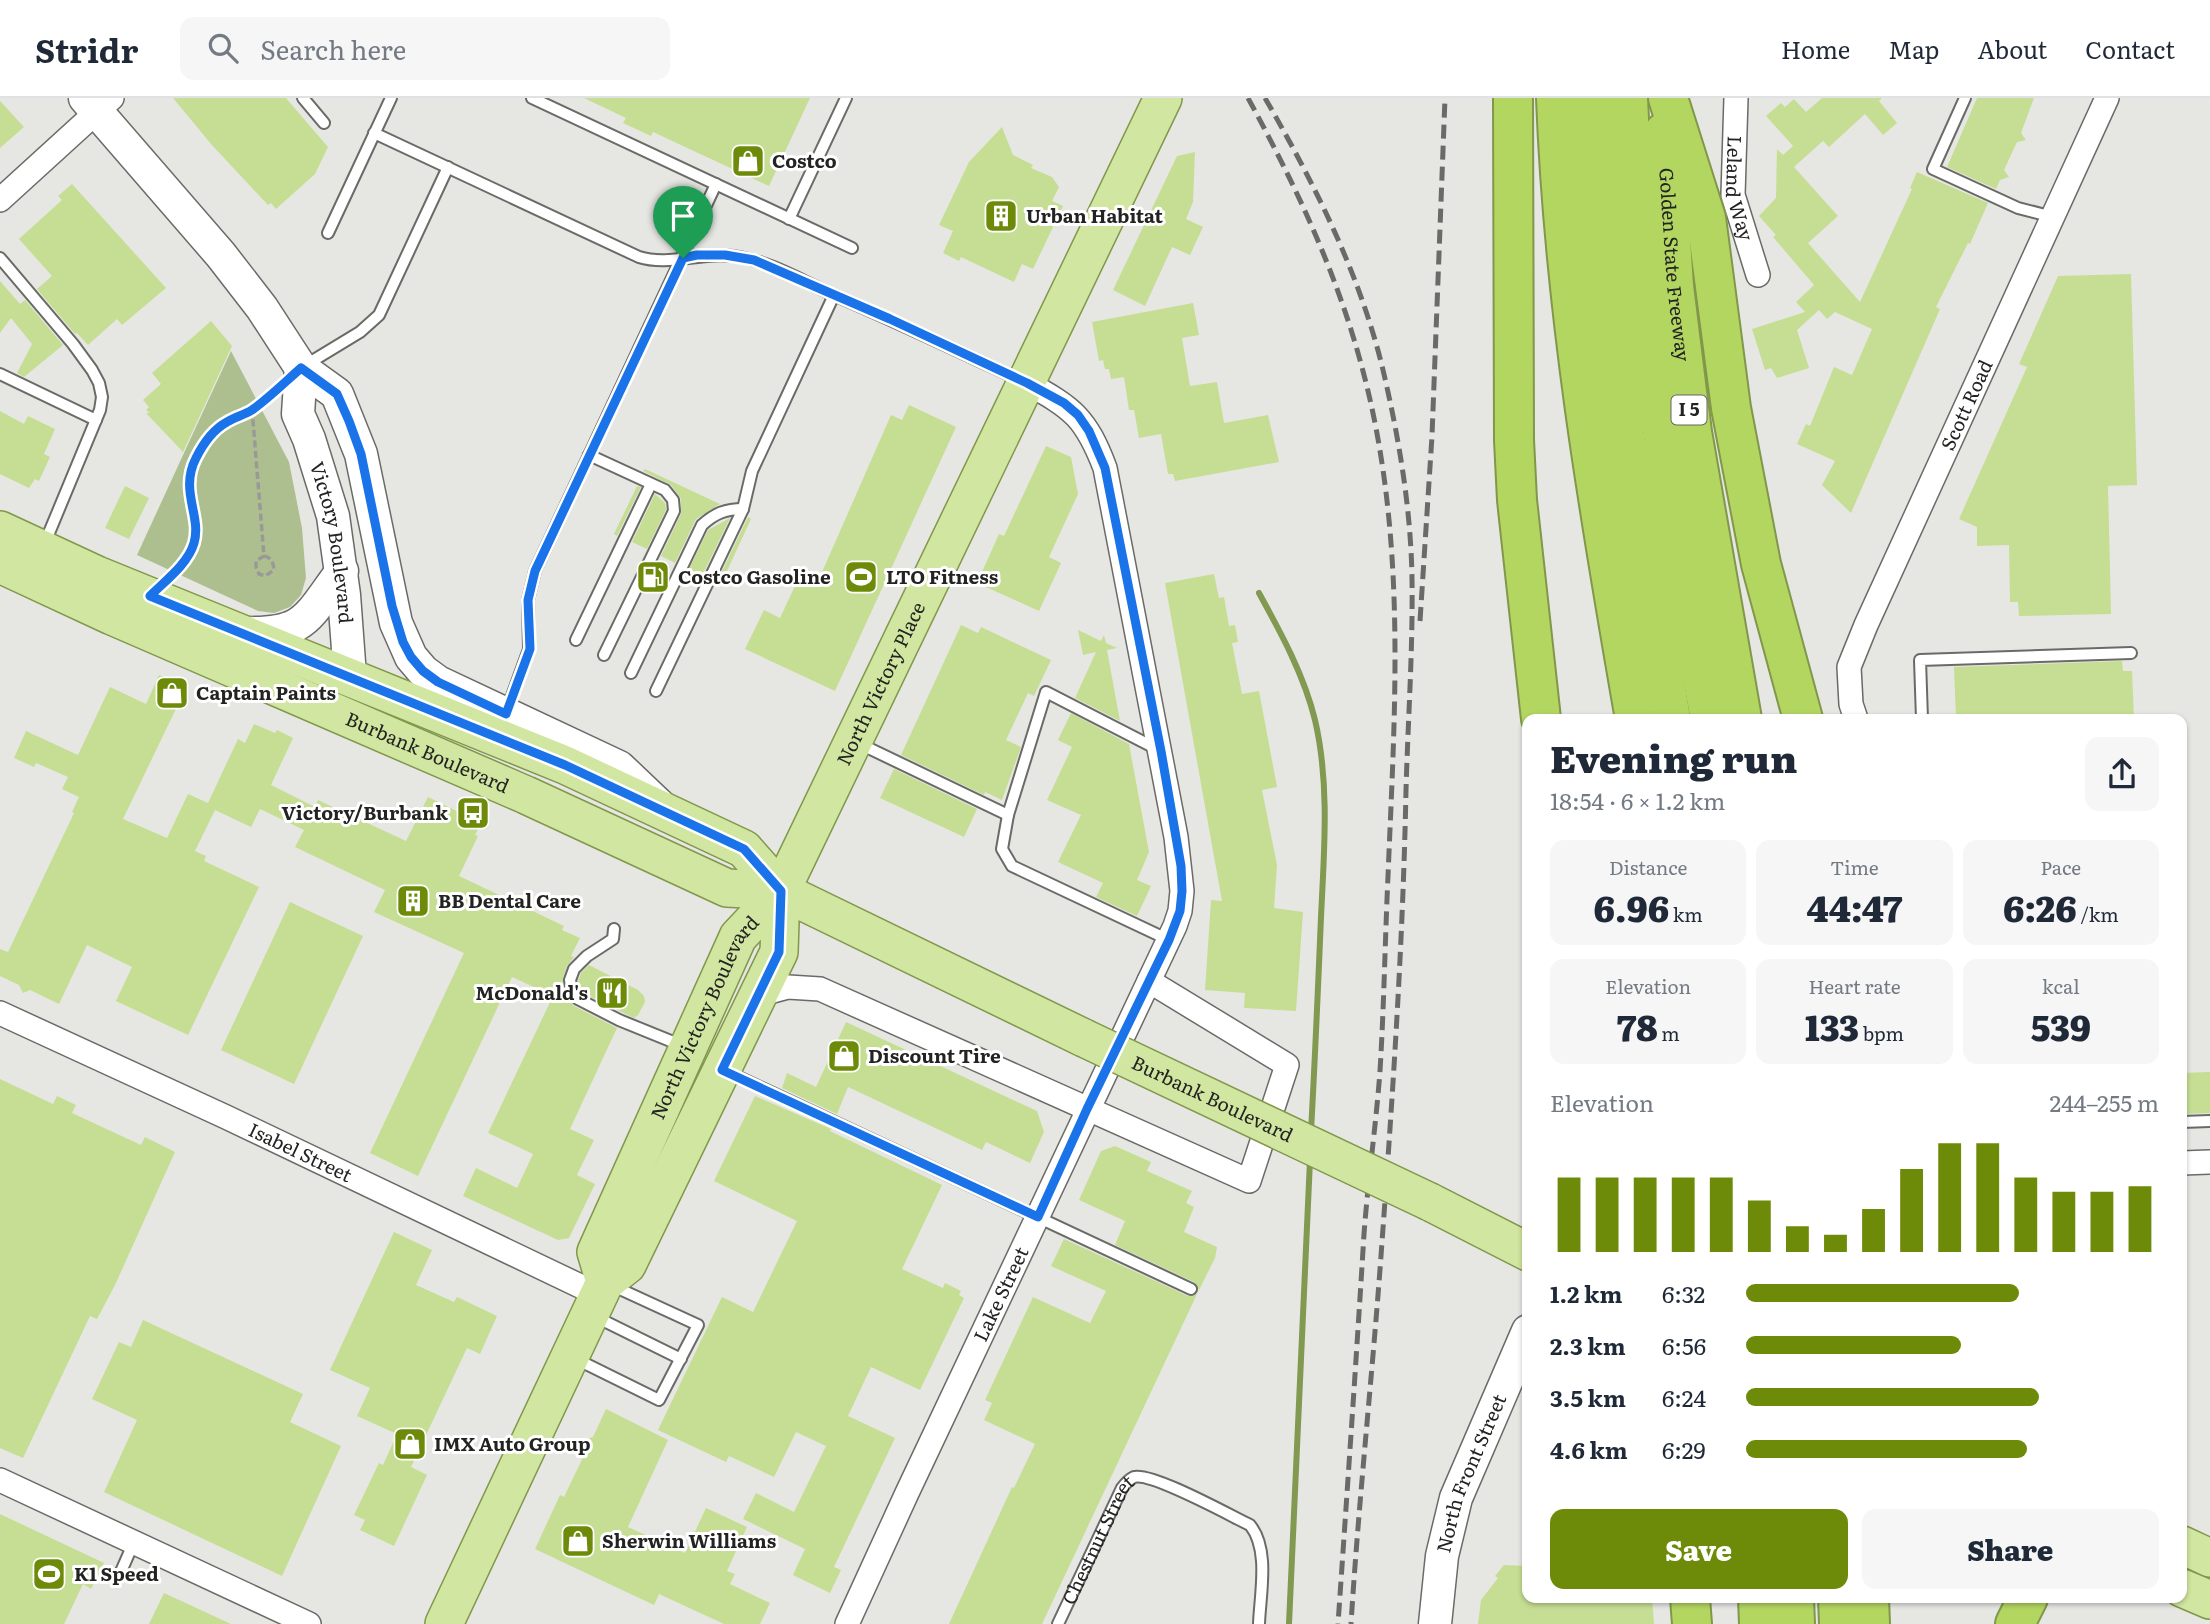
<!DOCTYPE html>
<html lang="en">
<head>
<meta charset="utf-8">
<style>
  :root { --surface:#fff; --page:#f6f6f7; --text:#1f2937; --muted:#747a83; --line:#e0e1e3; --accent:#6d8b08 }
  body { margin:0; font-family:Literata,serif; background:var(--page); color:var(--text); height:100vh; display:flex; flex-direction:column; font-size:26px; white-space:nowrap }
  * { box-sizing:border-box; margin:0 }
  p { font-size:23px; color:var(--muted) }
  .icon { flex:none; width:38px; height:38px; fill:none; stroke:currentColor; stroke-width:2; stroke-linecap:round; stroke-linejoin:round }
  .map { position:relative; flex:1; overflow:hidden }
  .panel { position:absolute; left:1522px; top:616px; width:665px; height:889px; display:flex; flex-direction:column; background:var(--surface); border-radius:14px; box-shadow:0 2px 5px #0004 }
  .panel>* { flex:none }
  .pin { position:absolute; display:grid; place-items:center; width:60px; height:60px; color:#fff; margin:-72px -30px; border-radius:50% 50% 50% 0; rotate:-45deg; box-shadow:0 0 7px #0007 }
  .pin .icon { rotate:45deg }
  .round { display:grid; place-items:center; flex:none; width:74px; height:74px; border-radius:14px; background:var(--page) }
  .headline { display:flex; align-items:center; justify-content:space-between; height:119px; padding:0 28px }
  h1 { font-size:38px; font-weight:800; line-height:52px }
  .figures { display:grid; grid-template-columns:repeat(3,1fr); gap:10px; height:119px; padding:7px 28px }
  .figures div { display:grid; align-content:center; border-radius:14px; background:var(--page); text-align:center }
  .figures b { font-size:35px; font-weight:800 }
  .figures small { font-size:19px; font-weight:400 }
  .figures p { font-size:19px }
  .chart { height:196px; padding:14px 28px }
  .chart p { display:flex; justify-content:space-between }
  .chart svg { width:100%; height:126px; margin-top:7px; stroke:var(--accent); stroke-width:6 }
  .button { display:flex; gap:14px; margin-top:auto; padding:14px 28px }
  .button a { flex:1; height:80px; border-radius:14px; background:var(--accent); color:#fff; font-size:28px; font-weight:800; line-height:80px; text-align:center }
  .button a+a { background:var(--page); color:var(--text) }
  ul { padding:0 28px; list-style:none; font-size:23px }
  li { display:grid; grid-template-columns:112px 84px 1fr; align-items:center; height:52px }
  li i { height:18px; border-radius:9px; background:var(--accent) }
  header { display:flex; align-items:center; gap:42px; box-sizing:border-box; height:98px; padding:0 35px; background:var(--surface); border-bottom:2px solid var(--line) }
  header strong { font-size:33px }
  nav { display:flex; gap:38px; margin-inline-start:auto; font-size:24px }
  .search { width:490px; height:63px; background:var(--page); display:flex; align-items:center; gap:18px; box-sizing:border-box; padding:0 24px; border-radius:14px; color:var(--muted); font-size:26px }
  .map>svg:first-child { display:block }
</style>
</head>
<body>
<header>
<strong>Stridr</strong>
<div class="search"><svg class="icon" aria-label="search" viewBox="0 0 24 24"><circle cx="10" cy="10" r="6"/><path d="M15 15l6 6"/></svg>Search here</div>
<nav><a>Home</a><a>Map</a><a>About</a><a>Contact</a></nav>
</header>
<div class="map">
<svg width="2210" height="1526" viewBox="0 0 2210 1526">
  <rect width="100%" height="100%" fill="#e6e7e3"/>
  <path fill="#adbf8e" d="M231 253 289 364 302 430 306 480 301 497 290 509 274 515 258 513 137 457Z"/>
  <g fill="none" stroke-linecap="round" stroke-linejoin="round">
    <path stroke="#829951" stroke-width="6" d="M1259 495C1281 535 1304 577 1315 622 1330 686 1324 755 1321 819 1318 891 1315 962 1311 1033
      M1289 1526 1310 1062"/>
  </g>
  <path fill="#c5de93" d="M173 0H286L328 49 315 76 276 111 271 105 268 107 211 46Z
    M584 0H810L769 88 653 34 651 38 623 25 626 20Z
    M1822 0H1882L1879 3 1897 25 1883 37 1865 16 1829 49 1823 43 1794 69 1838 118 1808 145 1860 204 1912 91 1910 90 1917 74 1988 105 1970 146 1968 145 1936 209 1940 211 1851 415 1822 387 1835 363 1797 346 1806 326 1810 328 1834 269 1852 277 1872 231 1835 214 1827 221 1819 212 1797 232 1809 270 1777 280 1771 270 1765 272 1752 231 1805 214 1796 204 1814 187 1773 139 1776 137 1759 118 1776 100 1777 51 1783 57 1793 48 1766 18 1781 5 1785 9 1794 1 1806 14Z
    M1977 0H2034L2021 35 2026 42 2017 44 2004 72 2009 79 2000 82 1996 91 1947 69Z
    M0 3 24 29 0 50Z
    M1002 29 1013 57 1033 67 1031 70 1052 79 1059 89 1052 103 1063 108 1033 171 1022 166 1014 184 961 159 959 163 943 155 953 133 939 127 969 64Z
    M1195 54 1193 104 1186 121 1203 129 1190 157 1172 149 1145 208 1113 192 1177 58Z
    M72 86 166 190 122 227 117 221 88 247 77 235 75 236 37 191 52 178 19 141 62 102 58 98Z
    M2131 176 2137 387 2108 388 2111 516 2019 518 2018 504H2010L2009 447 1977 448V429L1959 421 2027 269 2019 266 2058 178Z
    M0 183 20 206 25 202 63 247 24 279 17 275 32 246 11 220 0 235Z
    M1193 205 1199 237 1182 240 1190 288 1217 284 1224 325 1268 317 1279 364 1175 383 1173 376H1168L1161 336 1139 340 1134 312H1129L1124 279 1111 281 1109 271H1105L1103 262 1099 263 1092 224Z
    M211 223 232 248 183 354 146 315H150L146 312 149 309 143 302 161 286 152 275Z
    M909 307 956 329 835 593 745 551 764 512 780 520 802 473 819 481 891 317 902 322Z
    M0 313 24 326 28 318 55 331 44 356 50 359 39 383 35 381 29 390 0 376Z
    M1046 348 1071 359 1078 396 1049 459 1061 465 1039 513 977 485 999 436 1004 438Z
    M645 371 720 406 696 421 675 465 661 458 681 416V401L671 387 643 373Z
    M125 388 149 400 129 441 105 430Z
    M637 388 641 389 617 438 614 436Z
    M655 396 665 405 666 412 647 451 632 444Z
    M748 419 751 421 721 486 717 484Z
    M730 420 702 478 689 471 708 432Z
    M1214 476 1219 500 1224 499 1229 528 1235 527 1238 544 1232 545 1242 596 1259 593 1277 689 1262 692 1277 767 1274 810 1303 814 1296 913 1244 910 1245 895 1205 892 1211 802 1222 803 1165 485Z
    M961 527 978 535 981 529 1051 562 1034 598 1028 595 1006 642 1021 649 1002 702 985 694 984 697 901 657Z
    M1078 532 1101 543 1104 537 1106 545 1117 550 1107 552 1120 623 1075 600 1096 554 1083 557Z
    M2122 563 2123 573H2132L2134 621H1956L1954 569Z
    M159 577 186 590 123 721 167 740 188 696 208 705 238 641 245 645 254 626 275 635 277 632 293 640 271 687 315 709 318 702 406 743 428 699 481 725 475 737 478 738 459 778 564 828 562 832 580 840 571 858 574 859 567 868 563 879 564 896 574 908 617 930 570 1031 594 1042 577 1077 595 1086 569 1140 558 1142 463 1098 476 1070 517 1090 533 1056 488 1035 553 898 512 879 418 1078 370 1055 464 855 374 814 385 792 295 749 304 732 260 711 251 729 215 712 195 753 206 758 204 763 259 789 188 937 116 903 132 869 87 847 59 906 30 892 23 895 19 887 0 878V851L8 854 74 715 72 714 79 699 62 691 68 679 36 665 34 669 14 660 26 633 78 657 110 589 146 606Z
    M1071 615 1129 646 1149 754 1137 782 1151 788 1137 818 1096 799 1103 785 1058 764 1081 717 1047 702 1072 649 1058 642Z
    M894 671 977 711 964 739 880 700Z
    M290 804 363 838 294 986 221 952Z
    M589 867 638 892 644 898 645 904 638 917 634 920 583 895 578 883 581 875Z
    M846 924 1037 1013 1044 1034 1030 1065 986 1044 982 1052 848 989 837 1016 782 990 787 975 816 989Z
    M2210 974V1015L2182 1016V975Z
    M0 981 53 1006 57 998 76 1007 72 1015 141 1047 145 1039 175 1054 115 1187 97 1221 90 1218 23 1360 0 1350Z
    M755 998 831 1031 830 1033 942 1087 902 1171 943 1190 945 1185 961 1193 959 1197 964 1200 920 1292 871 1269 848 1318 895 1340 834 1469 841 1472 830 1495 793 1477 805 1451 743 1421 756 1395 794 1414 826 1348 796 1334 774 1379 729 1358 726 1364 658 1332 722 1199 753 1214 797 1123 714 1083Z
    M1115 1048 1151 1064 1147 1073 1192 1093 1186 1105 1194 1109 1184 1134 1217 1149 1215 1160 1199 1192 1194 1184 1115 1147 1125 1123 1079 1102 1101 1053Z
    M394 1134 432 1152 416 1187 454 1204 457 1199 497 1218 480 1256 467 1250 411 1369 427 1377 394 1448 360 1432 365 1422 354 1417 379 1365 383 1367 397 1336 357 1318 370 1290 330 1272Z
    M1064 1141 1188 1198 1197 1196 1042 1526H949L1012 1389 1014 1390 1035 1346 984 1322 992 1305 985 1302 1033 1199 1090 1225 1106 1193 1051 1168Z
    M143 1222 303 1296 290 1324 341 1348 282 1478 104 1394 137 1322 92 1301 119 1244 131 1249Z
    M606 1311 668 1342 628 1429 685 1455 706 1410 747 1429 727 1473 735 1476 730 1486 770 1505 760 1526H724L659 1496 654 1507 535 1451 560 1397 564 1399 588 1349 584 1342 593 1339Z
    M0 1416 104 1465 91 1491 83 1486 64 1526H0Z
    M1504 1467 1528 1468V1500H1652L1654 1526H1478L1481 1502 1498 1480 1495 1478Z
    M164 1495 231 1526H149Z"/>
  <g fill="none" stroke-linecap="round" stroke-linejoin="round">
    <defs>
      <g id="service">
        <path d="M303 0 324 25"/>
        <path d="M532 0 852 150"/>
        <path d="M1965 0 1933 71 2018 110 2053 119"/>
        <path d="M374 35 639 159C671 169 704 152 740 159 773 165 804 184 834 197 897 224 958 253 1020 282"/>
        <path d="M789 121 846 0"/>
        <path d="M328 135 391 0"/>
        <path d="M0 160 73 246 92 272 99 285 102 299 100 312 44 447"/>
        <path d="M304 268 360 234 379 217 448 69"/>
        <path d="M0 276 96 322"/>
        <path d="M589 357 665 392 673 402 674 413 604 557"/>
        <path d="M576 542 651 386"/>
        <path d="M631 575 702 427C715 415 726 411 743 411"/>
        <path d="M656 593 743 411 752 373 834 197"/>
        <path d="M507 612 529 551 528 502 535 473 716 86"/>
        <path d="M1922 621 1920 562 2131 555"/>
        <path d="M858 645 1008 717"/>
        <path d="M1159 652 1046 594 1008 717 1002 751 1012 768 1169 842"/>
        <path d="M614 831 613 841 587 858 574 871 570 882 572 894 578 901 619 922 683 948"/>
        <path d="M728 974 1191 1191"/>
        <path d="M2182 1024 2210 1023"/>
        <path d="M596 1219 681 1261"/>
        <path d="M576 1261 659 1302 698 1227 611 1187"/>
        <path d="M119 1478 134 1444"/>
        <path id="s1" d="M1058 1526 1122 1390C1125 1386 1130 1381 1134 1379 1152 1374 1231 1418 1250 1427 1270 1452 1260 1496 1259 1526"/>
      </g>
      <g id="minor">
        <path id="s2" d="M1736 0 1733 97 1758 177"/>
        <path d="M0 102 112 0"/>
        <path id="s3" d="M1856 621 1851 606 1849 569 1866 527 2107 0"/>
        <path d="M758 897 788 889 820 891 1249 1083 1287 967 1149 883"/>
        <path id="s4" d="M0 915 226 1019 599 1197"/>
        <path d="M2182 1065 2210 1064"/>
        <path d="M0 1382 309 1526"/>
        <path id="s5" d="M847 1526 907 1395 1175 828 1180 813 1182 793 1176 739 1105 370C1086 320 1073 310 1027 285"/>
      </g>
      <g id="secondary">
        <path d="M85 0 221 157 262 210 301 270 337 296 361 356 396 525 411 559 423 573 438 584 619 669 659 707"/>
        <path id="s6" d="M301 270 298 316 309 341 333 418 344 497 350 578"/>
        <path d="M241 535C306 537 306 521 342 473"/>
        <path id="s7" d="M1435 1526 1442 1458 1456 1400 1528 1233"/>
      </g>
      <g id="primary">
        <path d="M0 432 97 477 565 667 744 751 781 793 1084 940"/>
        <path id="s8" d="M0 466 112 518 526 697 727 790 781 793"/>
        <path d="M1430 1104 1528 1154"/>
        <path id="s9" d="M605 1184 596 1154 738 839 781 793 1163 0"/>
        <path d="M2182 1447 2210 1460"/>
        <path d="M2182 1490 2210 1502"/>
        <path d="M444 1526 605 1184 627 1167 779 854 781 793"/>
      </g>
      <g id="motorway">
        <path d="M1513 0 1514 342 1517 402 1541 621"/>
        <path d="M1556 0C1564 209 1599 415 1635 621"/>
        <path d="M1592 0 1606 191 1625 338 1671 621"/>
        <path d="M1628 0 1633 104 1643 207 1689 507 1710 621"/>
        <path d="M1668 0 1706 120 1731 310 1761 466 1803 621"/>
        <path id="s10" d="M1664 34 1674 188 1692 334 1742 621"/>
        <path d="M1690 1500 1692 1526"/>
        <path d="M1758 1500 1759 1526"/>
        <path d="M1794 1500 1795 1526"/>
        <path d="M1838 1500 1839 1526"/>
        <path d="M1869 1500 1870 1526"/>
        <path d="M2015 1526 2028 1500"/>
      </g>
    </defs>
    <use href="#service" stroke="#6a6b67" stroke-width="14"/>
    <use href="#minor" stroke="#6a6b67" stroke-width="26"/>
    <use href="#secondary" stroke="#6a6b67" stroke-width="35"/>
    <use href="#primary" stroke="#81974b" stroke-width="40"/>
    <use href="#motorway" stroke="#81974b" stroke-width="42"/>
    <path stroke="#999a97" stroke-width="3.5" stroke-dasharray="7 3.5" stroke-linecap="butt" d="M252 311 264 458 256 463V469L259 476 265 478 274 472C273 464 272 460 264 458
      M171 477C180 468 189 459 193 447 202 420 180 393 196 361 214 324 244 319 273 294"/>
    <use href="#service" stroke="#fff" stroke-width="10"/>
    <use href="#minor" stroke="#fff" stroke-width="23"/>
    <use href="#secondary" stroke="#fff" stroke-width="32"/>
    <use href="#primary" stroke="#d1e6a0" stroke-width="37"/>
    <use href="#motorway" stroke="#b3d661" stroke-width="38"/>
    <path stroke="#6a6b69" stroke-width="5" stroke-dasharray="14 7" stroke-linecap="butt" d="M1248 0C1308 110 1356 217 1378 341 1404 486 1394 632 1388 778 1385 843 1384 908 1380 973 1376 1027 1368 1082 1364 1136 1356 1266 1347 1396 1338 1526
      M1265 0C1314 85 1360 176 1383 272 1399 340 1411 411 1412 481 1413 551 1408 621 1406 692 1403 843 1393 993 1382 1144 1373 1272 1359 1398 1351 1526
      M1420 523 1432 338 1445 0"/>
    <defs>
      <g id="primary-bridge">
        <path id="s11" d="M1084 940 1430 1104"/>
      </g>
    </defs>
    <use href="#primary-bridge" stroke="#81974b" stroke-width="40" stroke-linecap="butt"/>
    <use href="#primary-bridge" stroke="#d1e6a0" stroke-width="37"/>
  </g>
  <g fill="none" stroke-linecap="round" stroke-linejoin="round">
    <defs>
      <path id="route" d="M697 157H725L754 162 890 221 1027 285 1064 305 1078 317 1089 333 1105 370 1161 653 1181 768 1182 793 1180 813 1169 842 1087 1011 1038 1119 722 972 779 854 781 793 744 751 565 667 150 498C165 483 188 466 194 445 202 418 179 393 196 360 203 346 214 331 227 324 235 319 244 317 252 312 269 300 285 284 301 270L337 296 349 323 361 356 392 508 403 544 411 559 423 573 438 584 506 616 530 551 528 502 535 473 683 160Z"/>
    </defs>
    <use href="#route" stroke="#fff" stroke-width="14"/>
    <use href="#route" stroke="#1a73e8" stroke-width="9"/>
  </g>
  <defs>
    <symbol id="shop-square" viewBox="-11 -11 22 22"><rect x="-9" y="-9" width="18" height="18" rx="4" fill="#6d8b08" stroke="#fff"/><path d="M-5-2.5h2.3a2.7 3.5 0 0 1 5.4 0H5L5.5 6h-11ZM-1.5-2.5h3a1.5 2.3 0 0 0-3 0Z" fill="#fff"/></symbol>
    <symbol id="building-square" viewBox="-11 -11 22 22"><rect x="-9" y="-9" width="18" height="18" rx="4" fill="#6d8b08" stroke="#fff"/><path d="M-4-6H4V6H1V3H-1V6H-4ZM-2.5-4.3h1.7v1.8h-1.7ZM.8-4.3h1.7v1.8H.8ZM-2.5-1h1.7V.8h-1.7ZM.8-1h1.7V.8H.8Z" fill="#fff"/></symbol>
    <symbol id="fuel-square" viewBox="-11 -11 22 22"><rect x="-9" y="-9" width="18" height="18" rx="4" fill="#6d8b08" stroke="#fff"/><path d="M-5.5-6h7V0h2V4h1.3V-2.5L3-4.5l.8-.8L6-3V5H2.5V1h-1V6h-7ZM-4.2-4.7v3.2H.2V-4.7Z" fill="#fff"/></symbol>
    <symbol id="stadium-square" viewBox="-11 -11 22 22"><rect x="-9" y="-9" width="18" height="18" rx="4" fill="#6d8b08" stroke="#fff"/><path d="M0-5a6.5 5 0 1 0 0 10a6.5 5 0 1 0 0-10ZM-3.5-1.8h7v3.6h-7Z" fill="#fff"/></symbol>
    <symbol id="bus-square" viewBox="-11 -11 22 22"><rect x="-9" y="-9" width="18" height="18" rx="4" fill="#6d8b08" stroke="#fff"/><path d="M-5-6H5V4H4V6H2V4H-2V6H-4V4H-5ZM-3.5-4V0h7V-4ZM-3.5 1.2v1.5H-2V1.2ZM2 1.2v1.5H3.5V1.2Z" fill="#fff"/></symbol>
    <symbol id="restaurant-square" viewBox="-11 -11 22 22"><rect x="-9" y="-9" width="18" height="18" rx="4" fill="#6d8b08" stroke="#fff"/><path d="M-5-6h1v4h1v-4h1v4h1v-4h1v5L-1.5 .5V6h-2V.5L-5-1ZM5-6V6H3V1.5H1.5Q1.5-4 5-6Z" fill="#fff"/></symbol>
  </defs>
  <g fill-rule="evenodd">
    <use href="#shop-square" x="729" y="44" width="38" height="38"/>
    <use href="#building-square" x="982" y="99" width="38" height="38"/>
    <use href="#fuel-square" x="634" y="460" width="38" height="38"/>
    <use href="#stadium-square" x="842" y="460" width="38" height="38"/>
    <use href="#shop-square" x="153" y="576" width="38" height="38"/>
    <use href="#bus-square" x="454" y="696" width="38" height="38"/>
    <use href="#building-square" x="394" y="784" width="38" height="38"/>
    <use href="#restaurant-square" x="593" y="876" width="38" height="38"/>
    <use href="#shop-square" x="825" y="939" width="38" height="38"/>
    <use href="#shop-square" x="391" y="1327" width="38" height="38"/>
    <use href="#shop-square" x="559" y="1424" width="38" height="38"/>
    <use href="#stadium-square" x="30" y="1457" width="38" height="38"/>
  </g>
  <g text-anchor="middle" stroke-width="6" stroke-linejoin="round" paint-order="stroke">
    <rect fill="#fff" stroke="#656564" stroke-width="2" x="1671.5" y="297.5" width="35" height="29" rx="5"/>
    <g font-size="18" font-weight="bold" fill="#232322">
      <text x="1689" y="318">I 5</text>
    </g>
    <g font-size="19" font-weight="bold" fill="#232322" stroke="#fff" text-anchor="start">
      <text x="772" y="70">Costco</text>
      <text x="1026" y="125">Urban Habitat</text>
      <text x="678" y="486">Costco Gasoline</text>
      <text x="886" y="486">LTO Fitness</text>
      <text x="196" y="602">Captain Paints</text>
      <text x="448" y="722" text-anchor="end">Victory/Burbank</text>
      <text x="438" y="810">BB Dental Care</text>
      <text x="588" y="902" text-anchor="end">McDonald's</text>
      <text x="868" y="965">Discount Tire</text>
      <text x="434" y="1353">IMX Auto Group</text>
      <text x="602" y="1450">Sherwin Williams</text>
      <text x="74" y="1483">K1 Speed</text>
    </g>
    <g font-size="19" fill="#232322" stroke="#fff">
      <text dy="7" stroke="none"><textPath href="#s2" startOffset="91">Leland Way</textPath></text>
      <text dy="7" stroke="none"><textPath href="#s10" startOffset="133">Golden State Freeway</textPath></text>
      <text dy="7" stroke="none"><textPath href="#s3" startOffset="340">Scott Road</textPath></text>
      <text dy="7" stroke="none"><textPath href="#s6" startOffset="180">Victory Boulevard</textPath></text>
      <text dy="7" stroke="none"><textPath href="#s9" startOffset="670">North Victory Place</textPath></text>
      <text dy="7" stroke="none"><textPath href="#s8" startOffset="467">Burbank Boulevard</textPath></text>
      <text dy="7" stroke="none"><textPath href="#s9" startOffset="290">North Victory Boulevard</textPath></text>
      <text dy="7" stroke="none"><textPath href="#s11" startOffset="142">Burbank Boulevard</textPath></text>
      <text dy="7" stroke="none"><textPath href="#s4" startOffset="331">Isabel Street</textPath></text>
      <text dy="7" stroke="none"><textPath href="#s5" startOffset="364">Lake Street</textPath></text>
      <text dy="7" stroke="none"><textPath href="#s7" startOffset="156">North Front Street</textPath></text>
      <text dy="7" stroke="none"><textPath href="#s1" startOffset="93">Chestnut Street</textPath></text>
    </g>
  </g>
</svg>
<div class="pin" style="left:683px;top:160px;background:#1e9e55"><svg class="icon" aria-label="arrive" viewBox="0 0 24 24"><path d="M6 21V4h12l-3 4 3 4H6"/></svg></div>
<section class="panel">
<div class="headline"><div><h1>Evening run</h1><p>18:54 · 6 × 1.2 km</p></div><a class="round"><svg class="icon" aria-label="share" viewBox="0 0 24 24"><path d="M12 15V3M7 8l5-5 5 5M5 13v7h14v-7"/></svg></a></div>
<div class="figures">
<div><p>Distance</p><b>6.96<small> km</small></b></div>
<div><p>Time</p><b>44:47</b></div>
<div><p>Pace</p><b>6:26<small> /km</small></b></div>
</div>
<div class="figures">
<div><p>Elevation</p><b>78<small> m</small></b></div>
<div><p>Heart rate</p><b>133<small> bpm</small></b></div>
<div><p>kcal</p><b>539</b></div>
</div>
<div class="chart"><p><span>Elevation</span>244–255 m</p>
<svg viewBox="0 0 160 44" preserveAspectRatio="none"><path d="M5 44V18M15 44V18M25 44V18M35 44V18M45 44V18M55 44V26M65 44V35M75 44V38M85 44V29M95 44V15M105 44V6M115 44V6M125 44V18M135 44V23M145 44V23M155 44V21"/></svg>
</div>
<ul>
<li><b>1.2 km</b>6:32<i style="width:66%"></i></li>
<li><b>2.3 km</b>6:56<i style="width:52%"></i></li>
<li><b>3.5 km</b>6:24<i style="width:71%"></i></li>
<li><b>4.6 km</b>6:29<i style="width:68%"></i></li>
</ul>
<div class="button"><a>Save</a><a>Share</a></div>
</section>
</div>
</body>
</html>
